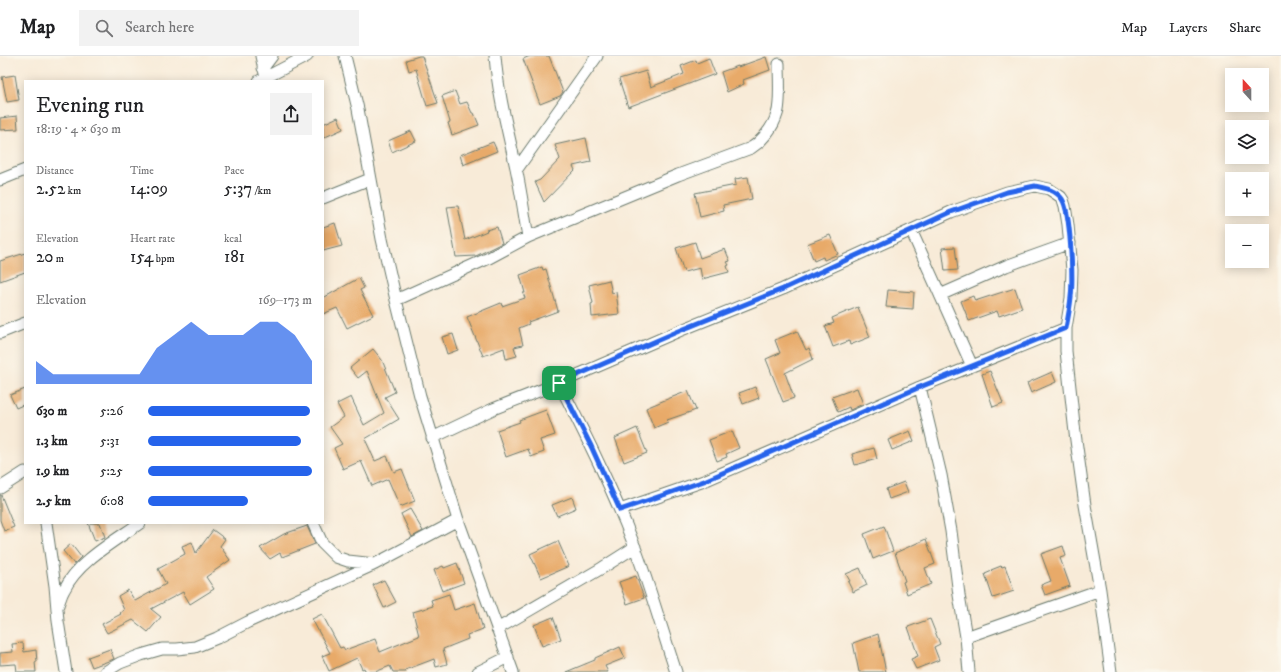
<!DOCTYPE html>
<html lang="en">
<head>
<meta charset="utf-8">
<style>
  :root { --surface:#fff; --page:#f2f2f2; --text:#202124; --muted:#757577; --line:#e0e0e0; --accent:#2563eb }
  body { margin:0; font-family:"IM FELL DW Pica",serif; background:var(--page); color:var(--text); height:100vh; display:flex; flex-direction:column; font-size:15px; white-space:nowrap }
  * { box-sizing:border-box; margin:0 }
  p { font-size:13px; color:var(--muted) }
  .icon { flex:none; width:22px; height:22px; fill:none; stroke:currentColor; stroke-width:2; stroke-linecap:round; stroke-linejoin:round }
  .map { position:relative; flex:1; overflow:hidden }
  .panel { position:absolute; left:24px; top:24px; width:300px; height:444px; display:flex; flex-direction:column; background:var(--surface); border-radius:0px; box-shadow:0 2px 10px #0003 }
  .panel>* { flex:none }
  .needle { width:26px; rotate:339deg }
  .fabs { position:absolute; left:1225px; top:12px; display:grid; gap:8px }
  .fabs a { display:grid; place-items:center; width:44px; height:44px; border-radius:0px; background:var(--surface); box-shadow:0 2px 10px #0003; font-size:20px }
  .pin { position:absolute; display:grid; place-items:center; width:34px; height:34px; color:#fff; margin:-17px; border-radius:8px; box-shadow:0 2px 6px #0006 }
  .round { display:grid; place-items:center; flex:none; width:42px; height:42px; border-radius:0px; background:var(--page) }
  .head { display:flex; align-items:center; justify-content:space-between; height:68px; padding:0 12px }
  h1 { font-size:22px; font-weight:600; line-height:30px }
  .metrics { display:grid; grid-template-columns:repeat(3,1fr); gap:6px; height:68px; padding:4px 12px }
  .metrics div { display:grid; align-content:center }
  .metrics b { font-size:17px; font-weight:600 }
  .metrics small { font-size:11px; font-weight:400 }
  .metrics p { font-size:11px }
  .chart { height:112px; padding:8px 12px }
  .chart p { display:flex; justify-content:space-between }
  .chart svg { width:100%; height:72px; margin-top:4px; fill:var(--accent); opacity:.7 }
  ul { padding:0 12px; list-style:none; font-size:13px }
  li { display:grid; grid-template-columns:64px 48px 1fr; align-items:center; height:30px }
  li i { height:10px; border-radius:5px; background:var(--accent) }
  header { display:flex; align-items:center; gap:24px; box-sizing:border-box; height:56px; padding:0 20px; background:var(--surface); border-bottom:1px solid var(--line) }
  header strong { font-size:19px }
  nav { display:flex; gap:22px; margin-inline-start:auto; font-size:14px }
  .search { width:280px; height:36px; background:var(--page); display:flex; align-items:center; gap:10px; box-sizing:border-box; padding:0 14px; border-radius:0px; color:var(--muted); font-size:15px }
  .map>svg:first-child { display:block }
</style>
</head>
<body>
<header>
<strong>Map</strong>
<div class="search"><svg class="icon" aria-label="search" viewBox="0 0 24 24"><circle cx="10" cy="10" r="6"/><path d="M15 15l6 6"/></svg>Search here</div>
<nav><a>Map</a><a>Layers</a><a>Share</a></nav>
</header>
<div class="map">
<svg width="1281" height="616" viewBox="0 0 1281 616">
  <rect width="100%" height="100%" fill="#fbf7ec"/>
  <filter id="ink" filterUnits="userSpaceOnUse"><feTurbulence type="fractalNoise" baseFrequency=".025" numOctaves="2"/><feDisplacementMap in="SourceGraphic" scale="8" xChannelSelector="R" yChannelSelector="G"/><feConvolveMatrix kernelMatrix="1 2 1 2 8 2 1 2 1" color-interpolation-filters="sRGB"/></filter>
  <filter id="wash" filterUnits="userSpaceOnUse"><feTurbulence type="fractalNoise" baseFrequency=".012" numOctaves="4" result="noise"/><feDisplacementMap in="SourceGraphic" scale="16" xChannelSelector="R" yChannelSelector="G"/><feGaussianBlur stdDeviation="0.9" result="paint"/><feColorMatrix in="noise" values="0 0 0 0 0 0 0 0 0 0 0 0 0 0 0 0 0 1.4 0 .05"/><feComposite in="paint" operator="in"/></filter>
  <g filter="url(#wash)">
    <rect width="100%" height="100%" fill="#f8ebd8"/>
    <g id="blocks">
      <path fill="#e8aa69" d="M419 0H422L438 47 427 50 416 13 409 15 406 4Z
        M530 0H549L563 36 560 40 540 48 523 3Z
        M766 1 770 14 743 24 744 28 727 36 721 16 738 10V11Z
        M709 2 715 18 628 51 619 23 646 15 651 31 684 18 681 10 696 4 697 7Z
        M15 19 19 44 7 46 2 21Z
        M455 35 460 48 467 46 472 57H474L479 69 452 79 448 67 450 66 442 40Z
        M17 60 18 73 0 74V62Z
        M338 61 343 73 323 82V68Z
        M411 75 416 85 392 96 388 85Z
        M586 82 591 106 573 110 575 114 544 146 535 126 540 124 560 103 555 89Z
        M493 86 497 95 463 109 460 99Z
        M748 121 752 143 723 149 724 155 700 161 695 137 736 129 735 123Z
        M458 150 465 184 487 175 486 174 497 171 502 187 476 200 456 201 447 151Z
        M335 167 342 190 323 195V171Z
        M830 179 838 198 824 204 823 201 814 205 807 188Z
        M695 186 700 202 725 193 730 205 727 206 729 209 727 210 729 216 702 223 700 212 684 216 676 192Z
        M955 191 958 214 945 215 942 192Z
        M25 197V216L0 225V205Z
        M542 211 543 214 546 213 558 255 528 266 529 268 519 272 523 289 514 291 517 300 506 303 504 292 483 300 467 261 501 247 502 250 525 242 523 237H525L520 219Z
        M359 222 364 232 360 234 373 259 347 272 337 252 323 258V242Z
        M609 224 612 237 616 236 619 258 592 261 591 248 593 247 589 229Z
        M1015 232 1022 252 999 260 997 255 969 265 961 245 973 240 975 245Z
        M888 234 914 236 913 253 886 251Z
        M858 251 870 281 850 289 849 285 833 291 825 270 834 267 832 262Z
        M797 275 806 294 809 292 813 303 785 317 794 342 783 346 766 303 780 297 775 284Z
        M453 278 458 294 447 298 442 281Z
        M373 293 382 304 395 336 385 341 399 363 365 383 375 405 387 400 394 416 402 413 415 445 400 451 388 423 372 430 361 405 343 413 334 392 342 388 330 371 344 361 337 348 351 341 364 369 384 357 367 315 358 322 350 312Z
        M990 315 1003 347 993 351 982 318Z
        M1052 316 1056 326 1031 337 1027 327Z
        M755 331 759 342 743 348 739 337Z
        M857 332 863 348 850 354 849 351 838 356 832 341Z
        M25 333V348L16 352 10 339Z
        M688 335 696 354 667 364 668 366 654 372 646 352 665 344Z
        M546 354 555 379 540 384 544 396 531 401 528 393 506 401 497 374 520 366 519 364Z
        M637 372 647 397 624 406 615 382Z
        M732 375 739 392 726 398 727 401 717 405 709 384Z
        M910 375 914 385 892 394 888 384Z
        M874 392 877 403 855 409 852 398Z
        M904 426 908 436 889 443 886 433Z
        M0 439H1L14 471 4 475 0 464Z
        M572 441 576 452 557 460 552 449Z
        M410 453 423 475 412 481 401 458Z
        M88 467H100L105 481 95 485Z
        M307 470 315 488 282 501 280 497 270 503 260 492 284 478Z
        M884 470 893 495 873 503 864 478Z
        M213 474 225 483 220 490 230 504 206 521 214 533 190 548 183 536 151 553 161 561 148 576 133 564 107 577 102 568 121 558 120 557 124 554 118 540 128 534 135 545 166 528 158 513 185 498 182 490 192 486 196 497Z
        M926 483 935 508 925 512 931 528 907 538 903 526 905 525 895 497Z
        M558 485 569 510 541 522 530 498Z
        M71 488 81 501 74 508 63 495Z
        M1063 490 1066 500 1060 502 1070 530 1045 539 1041 529 1051 525 1041 498Z
        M457 507 464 527 442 535 434 514 443 510 444 512Z
        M1001 510 1002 511 1005 510 1014 535 993 542 985 518 992 515 991 514Z
        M860 512 867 529 853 536 848 526 850 525 846 518Z
        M636 520 644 542 627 548 619 526Z
        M384 524 396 546 384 552 373 529Z
        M449 538 454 554 475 547 483 573 467 579 468 583 443 593 447 608 436 611 434 603 405 614 406 616H393L390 610 375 616H366L364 612 362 613 357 602 329 615 322 600 330 597 312 563 322 558 340 592 343 591 345 594 375 583 380 596 419 580 413 556 433 550 431 544Z
        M553 561 561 583 542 590 534 569Z
        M930 563 940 588 934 591 939 604 916 613 911 603 918 600 908 571Z
        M878 578 886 616H859L853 587Z
        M23 587 24 596 36 594 37 606H35L36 616H17L16 608H15L0 609V597L13 596 12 588Z
        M620 591 625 602 605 610 608 616H566L595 604V602Z
        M110 593 114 603 92 611 88 601Z"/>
    </g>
  </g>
  <g filter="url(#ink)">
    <use href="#blocks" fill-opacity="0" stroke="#6b7a6d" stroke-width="1"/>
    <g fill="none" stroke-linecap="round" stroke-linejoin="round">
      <defs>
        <path id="street" d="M261 0 266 22
          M345 0 358 53 382 183 396 244 420 340 458 464 513 616
          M495 0C498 38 508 75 516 112 521 135 524 158 528 181
          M263 12 272 0
          M259 25 307 0
          M517 113 597 0
          M0 124 25 114
          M323 142 370 123
          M911 174 972 310
          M940 239 1006 210 1070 187
          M396 244 489 202 528 181 678 119 751 92C762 85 773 72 777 58 781 48 779 20 779 8
          M0 277 25 267
          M559 327C586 380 613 434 634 489 650 531 662 574 676 616
          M920 331 941 419 951 475 959 539 966 581 969 616
          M432 382 493 353 559 327 679 275 783 233 951 156 1007 136 1035 130 1049 133 1061 141 1063 144 1065 150 1068 169 1072 214 1071 242 1066 272V295L1075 377 1085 449 1100 534 1111 616
          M0 432 25 416
          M620 454 704 425 920 331 1066 272
          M46 467 55 530 58 565 66 616
          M313 467 322 487 336 501 348 505 375 508
          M58 549C60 544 61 539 64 534 78 505 115 485 140 467
          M497 573 602 512 635 491
          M966 581 1100 534
          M105 616 120 607 141 599 162 593H177L195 591 217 582 248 566 375 508 458 464
          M478 616 508 601"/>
      </defs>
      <use href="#street" stroke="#6b7a6d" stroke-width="13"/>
      <use href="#street" stroke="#fff" stroke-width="11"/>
    </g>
  </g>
  <g fill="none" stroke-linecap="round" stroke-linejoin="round" filter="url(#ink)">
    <defs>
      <path id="route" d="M1035 130C1045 132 1056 134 1062 143 1071 156 1073 223 1071 241 1070 251 1068 262 1066 272L920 331 704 425 620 454 591 390 559 327 679 275 783 233 951 156 1007 136Z"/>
    </defs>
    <use href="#route" stroke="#fff" stroke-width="8"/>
    <use href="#route" stroke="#2563eb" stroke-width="5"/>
  </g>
</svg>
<div class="fabs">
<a><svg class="needle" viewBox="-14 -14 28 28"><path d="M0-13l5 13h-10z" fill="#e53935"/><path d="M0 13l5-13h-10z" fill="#757577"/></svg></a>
<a><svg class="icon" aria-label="layers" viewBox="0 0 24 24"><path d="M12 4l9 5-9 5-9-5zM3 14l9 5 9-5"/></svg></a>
<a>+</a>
<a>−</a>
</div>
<div class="pin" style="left:559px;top:327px;background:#1e9e55"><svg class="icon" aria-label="arrive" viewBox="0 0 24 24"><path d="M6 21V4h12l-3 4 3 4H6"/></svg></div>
<section class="panel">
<div class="head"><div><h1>Evening run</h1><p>18:19 · 4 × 630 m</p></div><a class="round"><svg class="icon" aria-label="share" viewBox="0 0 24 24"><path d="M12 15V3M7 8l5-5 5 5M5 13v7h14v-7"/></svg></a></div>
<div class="metrics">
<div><p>Distance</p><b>2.52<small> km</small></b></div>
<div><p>Time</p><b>14:09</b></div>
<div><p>Pace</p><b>5:37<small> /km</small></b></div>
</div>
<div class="metrics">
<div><p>Elevation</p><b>20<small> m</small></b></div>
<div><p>Heart rate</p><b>154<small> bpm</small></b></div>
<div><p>kcal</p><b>181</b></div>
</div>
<div class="chart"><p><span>Elevation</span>169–173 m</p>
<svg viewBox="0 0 160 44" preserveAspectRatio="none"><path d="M0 44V30L10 38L20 38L30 38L40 38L50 38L60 38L70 22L80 14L90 6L100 14L110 14L120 14L130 6L140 6L150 14L160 30V44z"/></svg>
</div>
<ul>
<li><b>630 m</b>5:26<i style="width:99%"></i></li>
<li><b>1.3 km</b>5:31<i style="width:93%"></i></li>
<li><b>1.9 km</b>5:25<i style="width:100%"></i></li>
<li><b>2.5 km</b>6:08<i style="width:61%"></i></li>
</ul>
</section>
</div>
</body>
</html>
